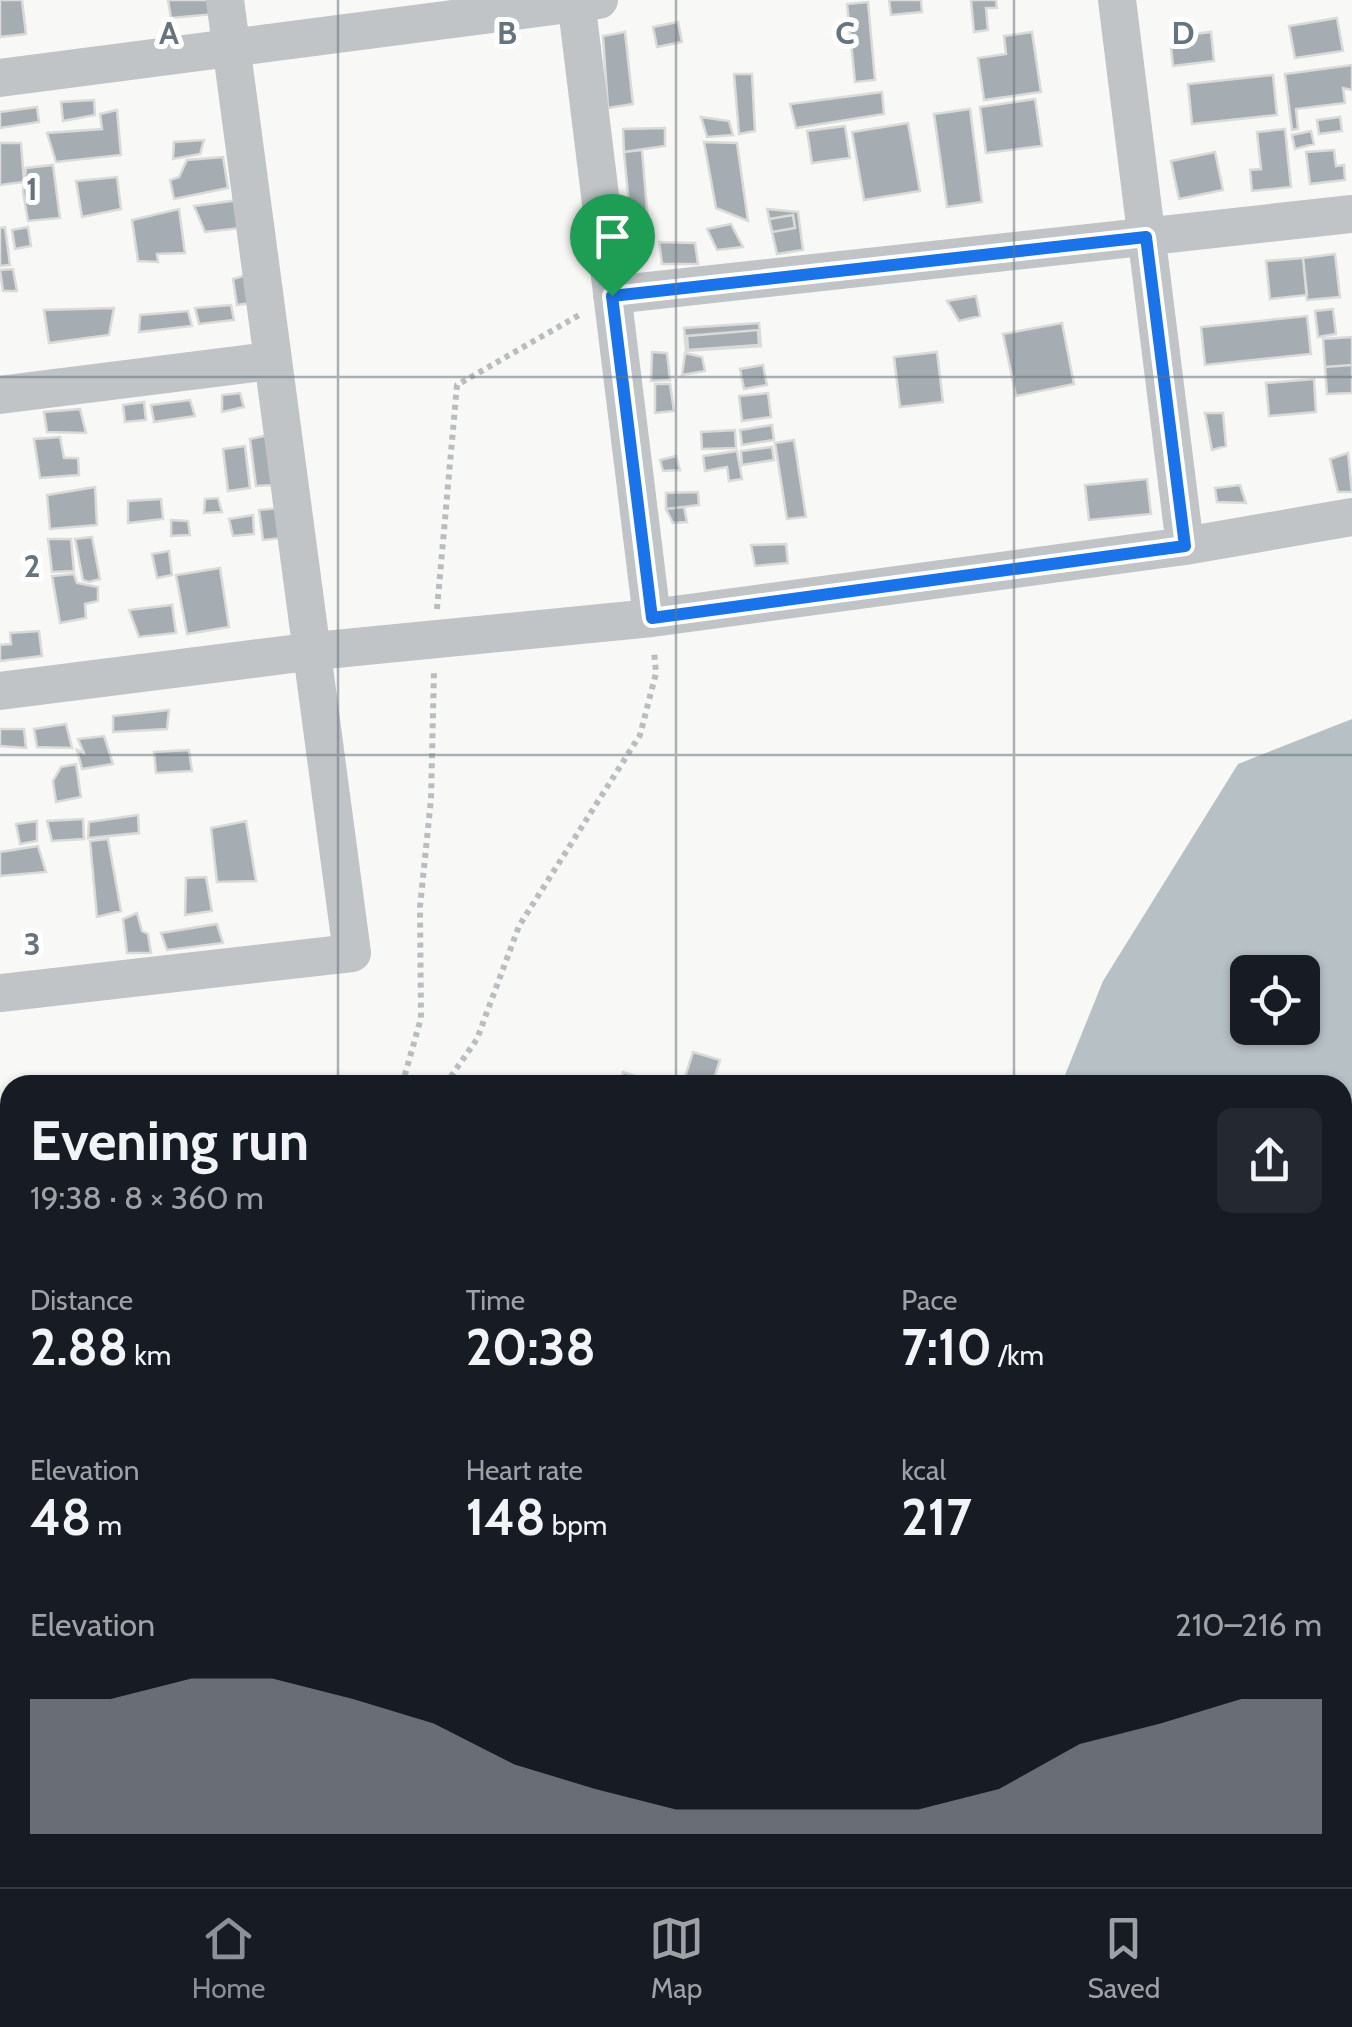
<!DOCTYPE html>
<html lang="en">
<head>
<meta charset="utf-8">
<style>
  :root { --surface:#171b24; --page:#242831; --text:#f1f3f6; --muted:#9ea1a6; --line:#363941; --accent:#8c9099 }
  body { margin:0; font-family:Cabin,sans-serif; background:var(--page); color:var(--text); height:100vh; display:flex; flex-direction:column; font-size:38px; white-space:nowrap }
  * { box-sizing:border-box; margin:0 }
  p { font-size:32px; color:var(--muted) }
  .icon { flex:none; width:55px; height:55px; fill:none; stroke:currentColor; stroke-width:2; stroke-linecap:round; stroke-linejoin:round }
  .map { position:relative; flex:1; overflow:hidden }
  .sheet { position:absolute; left:0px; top:1075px; width:1352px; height:812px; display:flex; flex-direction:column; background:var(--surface); border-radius:30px 30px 0 0; box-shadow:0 2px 8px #0004 }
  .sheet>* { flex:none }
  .fabs { position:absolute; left:1230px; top:955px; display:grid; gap:20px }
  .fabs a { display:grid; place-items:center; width:90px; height:90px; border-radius:15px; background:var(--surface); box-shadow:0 2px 8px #0004; font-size:50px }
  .pin { position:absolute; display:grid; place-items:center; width:85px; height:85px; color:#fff; margin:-102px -42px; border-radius:50% 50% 50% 0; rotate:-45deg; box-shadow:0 0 10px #0007 }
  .pin .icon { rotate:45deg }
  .round { display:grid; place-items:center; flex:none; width:105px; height:105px; border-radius:15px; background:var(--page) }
  .summary { display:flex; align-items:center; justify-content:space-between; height:170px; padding:0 30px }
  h1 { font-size:55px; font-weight:700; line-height:75px }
  .figures { display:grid; grid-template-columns:repeat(3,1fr); gap:15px; height:170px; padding:10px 30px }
  .figures div { display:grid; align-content:center }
  .figures b { font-size:50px; font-weight:700 }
  .figures small { font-size:28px; font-weight:400 }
  .figures p { font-size:28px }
  .chart { height:280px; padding:20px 30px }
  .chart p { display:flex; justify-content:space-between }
  .chart svg { width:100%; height:180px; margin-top:10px; fill:var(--accent); opacity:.7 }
  .dock { display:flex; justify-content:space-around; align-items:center; height:140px; border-top:2px solid var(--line); background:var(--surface); font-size:28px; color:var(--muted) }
  .dock a { display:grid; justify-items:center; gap:5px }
  .dock .current { color:var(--accent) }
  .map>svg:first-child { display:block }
</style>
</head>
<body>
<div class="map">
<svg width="1352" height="1887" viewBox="0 0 1352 1887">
  <rect width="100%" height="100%" fill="#f8f8f6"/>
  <path fill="#b7c1c5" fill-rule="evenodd" d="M1352 719V1440L1343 1442 1342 1085H1061L1103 981 1238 764ZM1248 972H1302V1028H1248Z"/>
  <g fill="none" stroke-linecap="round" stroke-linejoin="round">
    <path stroke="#b7c1c5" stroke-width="10" d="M0 1228 10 1230"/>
  </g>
  <path fill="#a6adb2" stroke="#dadad8" stroke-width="2.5" d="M0 0H22L26 34 0 37Z
    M168 0H212L215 14 171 18Z
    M889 0H921L922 12 891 15Z
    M971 0H996L997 8H986L988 30 974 32Z
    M868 2 875 80 855 82 847 4Z
    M1337 18 1343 51 1295 58 1289 26Z
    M678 22 682 42 657 47 653 27Z
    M625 32 633 104 608 108 603 36Z
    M1032 32 1041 92 984 100 978 58 1006 54 1004 36Z
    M1211 32 1214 61 1173 66 1170 37Z
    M1352 65V90L1343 88 1345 103 1296 109 1298 129 1292 130 1285 74Z
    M734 74H752L755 131 739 134Z
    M1273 75 1277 115 1192 124 1188 84Z
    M882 92 884 114 796 128 790 104Z
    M1035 99 1042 146 986 153 980 107Z
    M94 100 95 115 63 121 61 102Z
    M37 107 39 122 0 128V112Z
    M970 109 982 202 947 207 934 114Z
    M117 110 121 155 56 162 47 133 102 129 100 114Z
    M701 117 729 121 733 135 707 137Z
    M1340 117 1342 131 1319 134 1317 120Z
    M908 123 920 191 864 200 852 132Z
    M845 126 850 158 812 163 807 131Z
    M665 128V146L624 152 623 129Z
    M1285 129 1291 187 1252 191 1250 170 1261 169 1257 132Z
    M1311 131 1314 144 1295 149 1292 135Z
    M204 140 200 154 173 159 174 142Z
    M704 142 737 143 748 221 716 208Z
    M0 143H21L24 182 0 185Z
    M642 150 650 246 633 247 624 152Z
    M1334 150 1336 166 1344 165 1345 180 1310 184 1306 152Z
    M1215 152 1223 190 1179 199 1171 161Z
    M223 157 228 188 174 199 170 180 179 177 187 160Z
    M53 165 60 218 28 221 23 192 26 168Z
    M117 177 121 209 82 217 76 181Z
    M239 200 241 228 205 232 194 206Z
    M179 209 185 253 157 254 158 262 138 261 132 220Z
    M767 209 798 212 803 250 777 254Z
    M793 215 795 228 772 232 769 219Z
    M731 224 743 247 717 250 707 229Z
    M5 227 10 265 0 266V228Z
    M28 227 31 246 15 249 12 230Z
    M659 242 695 243 698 264H662Z
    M1335 254 1340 297 1307 300 1303 258Z
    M1303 258 1307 295 1270 299 1266 261Z
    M13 269 17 291H3L0 270Z
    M254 273 257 302 237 305 233 279Z
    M976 296 980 316 959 321 947 301Z
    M231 305 234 320 199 324 195 308Z
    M114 308 109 335 49 343 44 310Z
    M1333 309 1336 334 1318 337 1315 311Z
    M188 311 192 326 139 332 140 315Z
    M1307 316 1311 354 1205 365 1201 327Z
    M759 323 761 346 686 351 684 328Z
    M1062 323 1074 384 1016 396 1003 334Z
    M758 330 759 345 688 350 687 336Z
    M1352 337V365L1325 367 1323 339Z
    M652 352 667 353 670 380 651 381Z
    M937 352 943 402 900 407 894 357Z
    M685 353 702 357 705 371 682 375Z
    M763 365 767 385 744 389 740 369Z
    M1352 365V393L1327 394 1325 367Z
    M1314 379 1316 412 1269 416 1266 383Z
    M655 384H670L674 411 655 413Z
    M240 393 244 407 222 412V395Z
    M768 393 771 417 742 421 739 396Z
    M190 400 195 416 154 422 151 405Z
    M144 402 146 420 125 422 123 405Z
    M80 409 86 433 47 432 44 412Z
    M1205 413H1223L1226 446 1212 450Z
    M772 425 774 440 742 445 740 430Z
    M735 430 736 448 702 449 701 432Z
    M268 435 275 485 256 486 250 439Z
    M60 437 64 458H78L79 475 40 478 34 439Z
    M794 440 806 517 787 519 775 443Z
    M245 446 250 488 228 491 223 449Z
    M772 447 774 460 742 465 741 451Z
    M737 451 742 479 729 481 727 467 705 471 703 456Z
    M1348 453 1352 492H1338L1330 459Z
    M676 456 680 470 663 471 660 460Z
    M1147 479 1151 514 1089 520 1085 485Z
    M1240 485 1246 503 1217 502 1215 488Z
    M95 487 97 525 50 529 47 495Z
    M698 492 699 505 666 509V493Z
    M218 498 222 512 204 513 205 499Z
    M161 499 163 519 128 523V501Z
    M684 507 687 522 673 523 666 509Z
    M279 508 282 538 263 540 259 510Z
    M253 515 254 534 233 536 229 519Z
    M171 520 188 521 190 535 171 536Z
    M92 537 100 579 89 582 83 580 75 539Z
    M48 539H71L74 571 52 572Z
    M786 544 788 563 755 566 751 545Z
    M169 551 172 575 157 578 152 554Z
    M220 568 229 627 187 634 176 575Z
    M74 574 77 583 98 587V601L85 604 86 618 60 623 52 576Z
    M172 605 176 633 139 637 129 610Z
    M39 631 42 656 0 661V645L11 644 10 633Z
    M169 710 167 729 113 732V716Z
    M66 724 72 748 37 747 34 729Z
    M0 729H24L26 748 0 746Z
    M104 736 113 764 82 769 77 750 84 753 78 739Z
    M189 750 192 771 156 773 154 752Z
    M76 764 81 797 56 802 53 781 61 767Z
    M138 815 139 833 88 838 89 822Z
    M83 819 84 839 52 841 47 821Z
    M37 821V841L20 844 16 824Z
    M246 821 256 881 217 882 211 828Z
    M108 839 121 911 97 917 90 841Z
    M38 846 46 872 0 876V852Z
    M206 877 212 911 185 915 186 878Z
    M137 913 142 931 148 934 151 953H127L123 919Z
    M217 924 223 943 167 950 161 933Z
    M693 1052 720 1060 712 1085 684 1080Z
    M623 1072 642 1078 639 1085H619Z"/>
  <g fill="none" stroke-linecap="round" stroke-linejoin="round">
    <path stroke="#babdbf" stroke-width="6" stroke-dasharray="5 5" stroke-linecap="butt" d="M437 609 457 385 581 314
      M402 1085 421 1018 420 907 431 799 434 671
      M445 1085 477 1039 519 926 640 735 656 673 654 651
      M0 1829 10 1820
      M772 1878 782 1887"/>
    <path stroke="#c0c4c7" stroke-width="38" d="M576 0 652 618
      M1117 0 1185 546
      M0 78 599 0
      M612 295 1352 214
      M0 395 270 361
      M0 691 315 651 652 618 1185 546 1352 517
      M0 993 352 953 225 0"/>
  </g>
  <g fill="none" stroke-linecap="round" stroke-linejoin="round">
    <defs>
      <path id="route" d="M1146 237 1185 546 652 618 612 296Z"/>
    </defs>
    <use href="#route" stroke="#fff" stroke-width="20"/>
    <use href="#route" stroke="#1a73e8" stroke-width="12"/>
  </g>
  <path fill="none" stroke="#66747d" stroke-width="2.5" stroke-opacity="0.55" d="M338 0V1085M676 0V1085M1014 0V1085M0 377H1352M0 755H1352M0 1132H10M1342 1132H1352M0 1510H10M1342 1510H1352M338 1878V1887M676 1878V1887M1014 1878V1887"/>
  <g font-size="32" text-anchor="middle" font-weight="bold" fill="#66747d" stroke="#fff" stroke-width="10" stroke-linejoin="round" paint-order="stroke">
    <text x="169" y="44">A</text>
    <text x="507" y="44">B</text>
    <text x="845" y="44">C</text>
    <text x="1183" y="44">D</text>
    <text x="32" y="200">1</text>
    <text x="32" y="577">2</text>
    <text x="32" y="955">3</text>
  </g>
</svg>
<div class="fabs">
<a><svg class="icon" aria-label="locate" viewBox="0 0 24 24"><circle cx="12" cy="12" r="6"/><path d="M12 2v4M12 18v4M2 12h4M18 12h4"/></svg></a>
</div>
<div class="pin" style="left:612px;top:296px;background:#1e9e55"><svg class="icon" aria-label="arrive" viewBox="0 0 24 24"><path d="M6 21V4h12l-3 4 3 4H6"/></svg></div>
<section class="sheet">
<div class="summary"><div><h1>Evening run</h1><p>19:38 · 8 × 360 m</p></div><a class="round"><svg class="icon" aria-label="share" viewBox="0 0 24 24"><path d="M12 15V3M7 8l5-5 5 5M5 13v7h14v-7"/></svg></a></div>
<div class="figures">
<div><p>Distance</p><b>2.88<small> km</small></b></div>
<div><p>Time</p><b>20:38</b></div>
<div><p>Pace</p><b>7:10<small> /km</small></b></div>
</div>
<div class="figures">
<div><p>Elevation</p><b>48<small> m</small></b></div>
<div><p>Heart rate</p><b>148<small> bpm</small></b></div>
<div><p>kcal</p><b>217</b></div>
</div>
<div class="chart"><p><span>Elevation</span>210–216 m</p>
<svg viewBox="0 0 160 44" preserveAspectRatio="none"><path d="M0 44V11L10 11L20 6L30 6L40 11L50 17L60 27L70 33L80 38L90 38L100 38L110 38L120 33L130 22L140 17L150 11L160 11V44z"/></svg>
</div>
</section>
</div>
<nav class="dock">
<a class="current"><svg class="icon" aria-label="home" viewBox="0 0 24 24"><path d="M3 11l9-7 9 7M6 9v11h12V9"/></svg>Home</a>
<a><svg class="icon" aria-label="map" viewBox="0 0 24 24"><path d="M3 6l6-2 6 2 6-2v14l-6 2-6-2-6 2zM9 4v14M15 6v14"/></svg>Map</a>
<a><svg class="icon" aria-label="saved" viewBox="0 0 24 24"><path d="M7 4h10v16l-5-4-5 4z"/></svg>Saved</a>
</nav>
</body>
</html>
